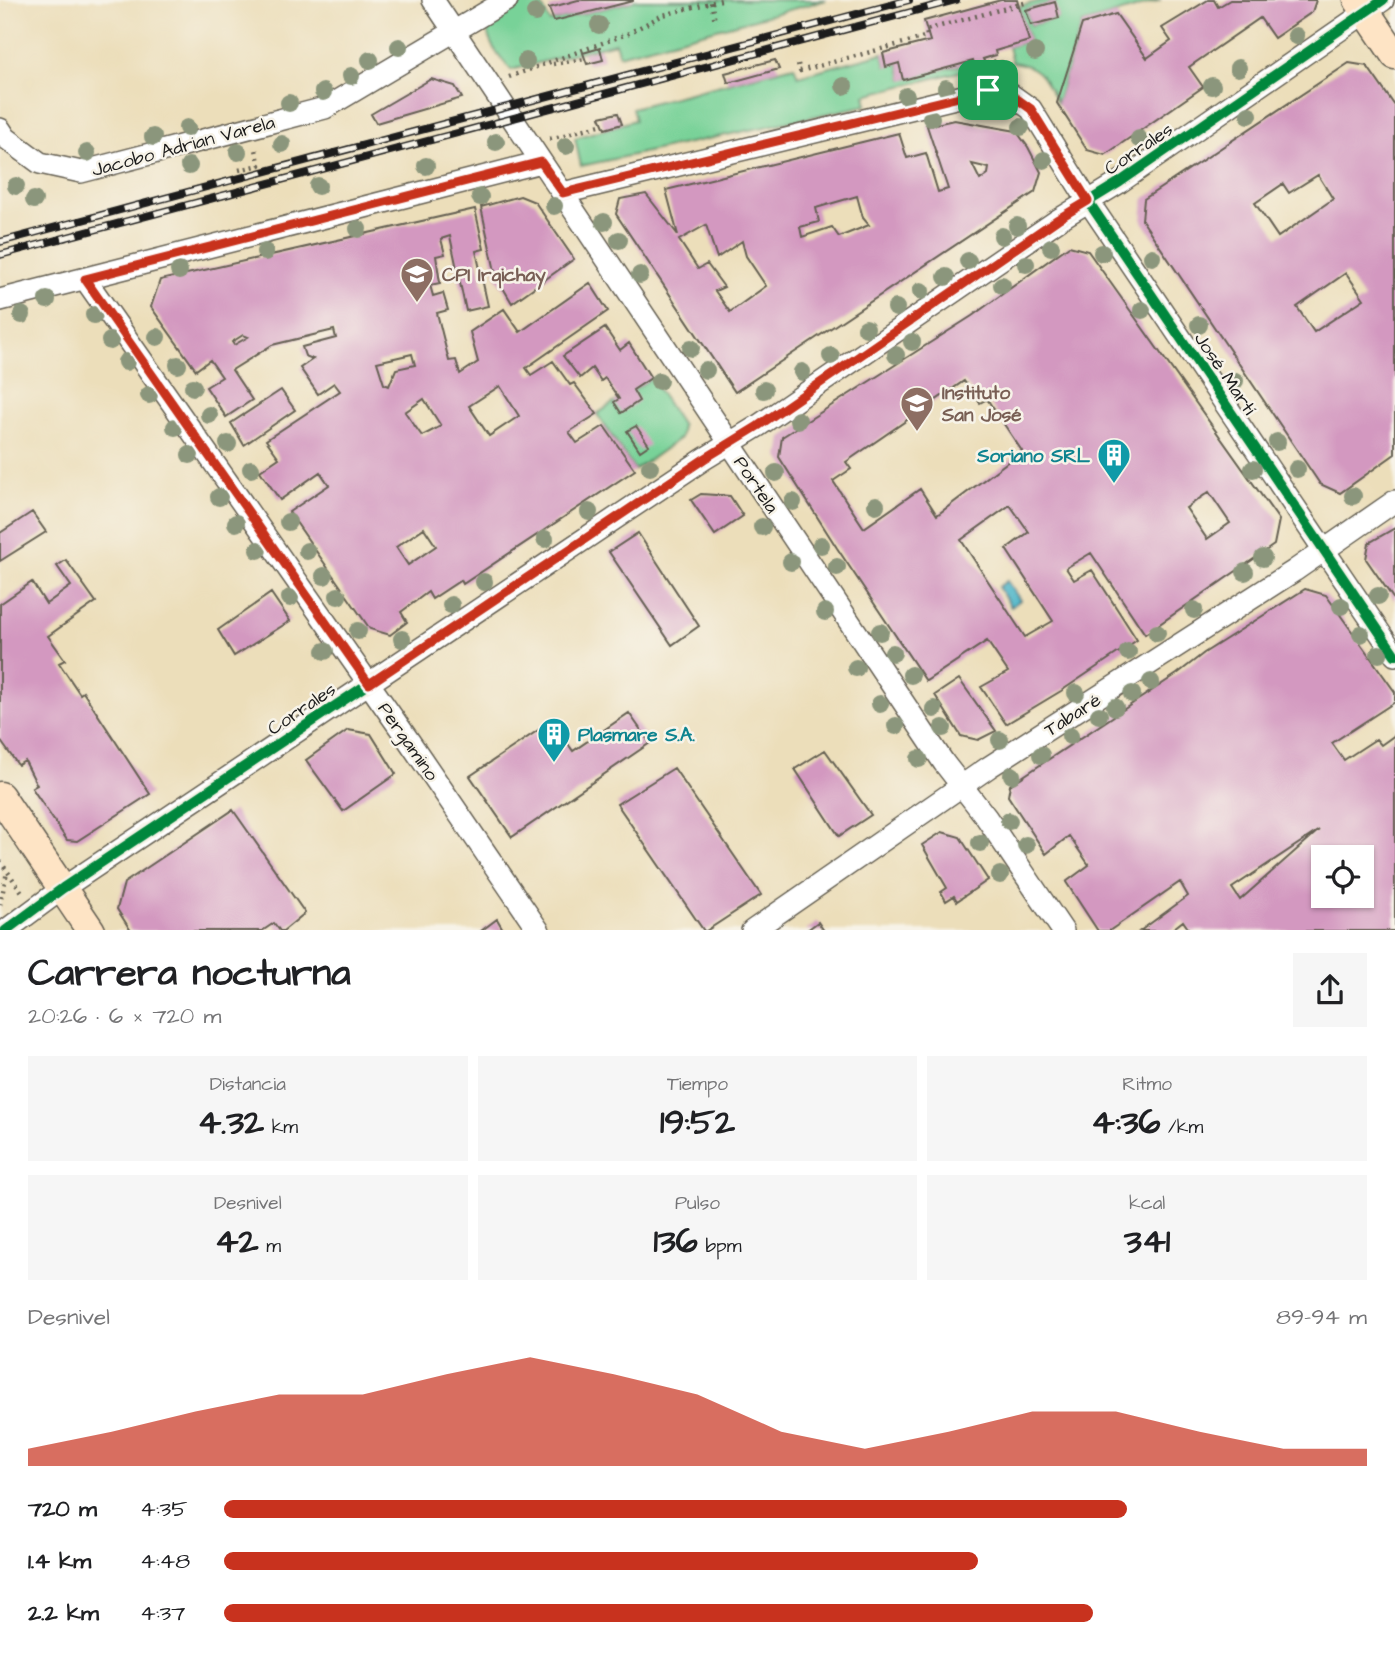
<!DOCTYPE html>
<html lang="es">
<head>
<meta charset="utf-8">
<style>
  :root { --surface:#fff; --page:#f6f6f6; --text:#202124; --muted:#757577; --accent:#c8321e }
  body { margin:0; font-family:"Architects Daughter",sans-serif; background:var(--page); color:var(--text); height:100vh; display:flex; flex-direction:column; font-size:26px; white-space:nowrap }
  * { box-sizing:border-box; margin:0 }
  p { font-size:23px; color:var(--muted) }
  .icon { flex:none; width:38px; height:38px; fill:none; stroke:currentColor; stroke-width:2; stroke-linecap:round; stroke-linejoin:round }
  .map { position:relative; height:930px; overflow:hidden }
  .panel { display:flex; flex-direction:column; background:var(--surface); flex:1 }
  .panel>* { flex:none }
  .controls { position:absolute; left:1311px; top:845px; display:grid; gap:14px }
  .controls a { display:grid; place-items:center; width:63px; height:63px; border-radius:0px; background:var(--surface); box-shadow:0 2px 5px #0004; font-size:35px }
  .pin { position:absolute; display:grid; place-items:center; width:60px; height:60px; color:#fff; margin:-30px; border-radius:14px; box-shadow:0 4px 10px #0006 }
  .round { display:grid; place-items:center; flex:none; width:74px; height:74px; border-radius:0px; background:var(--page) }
  .summary { display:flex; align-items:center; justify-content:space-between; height:119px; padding:0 28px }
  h1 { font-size:38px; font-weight:700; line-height:52px }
  .figures { display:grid; grid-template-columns:repeat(3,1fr); gap:10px; height:119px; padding:7px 28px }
  .figures div { display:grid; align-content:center; border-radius:0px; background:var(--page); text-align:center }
  .figures b { font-size:35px; font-weight:700 }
  .figures small { font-size:19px; font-weight:400 }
  .figures p { font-size:19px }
  .chart { height:196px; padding:14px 28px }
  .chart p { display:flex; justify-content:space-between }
  .chart svg { width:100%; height:126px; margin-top:7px; fill:var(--accent); opacity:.7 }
  ul { padding:0 28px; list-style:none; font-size:23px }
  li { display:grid; grid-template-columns:112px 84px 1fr; align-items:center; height:52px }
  li i { height:18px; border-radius:9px; background:var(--accent) }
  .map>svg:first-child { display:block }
</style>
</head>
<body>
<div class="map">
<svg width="1395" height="931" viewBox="0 0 1395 931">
  <rect width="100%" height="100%" fill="#f7f3e8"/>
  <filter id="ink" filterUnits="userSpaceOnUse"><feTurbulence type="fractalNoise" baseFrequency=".0143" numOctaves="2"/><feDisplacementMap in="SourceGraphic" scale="14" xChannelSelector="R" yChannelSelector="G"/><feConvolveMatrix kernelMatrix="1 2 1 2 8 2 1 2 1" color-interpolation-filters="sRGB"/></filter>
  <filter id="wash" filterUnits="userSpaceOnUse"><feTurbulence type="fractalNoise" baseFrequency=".00686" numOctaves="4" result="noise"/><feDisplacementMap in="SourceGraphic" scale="28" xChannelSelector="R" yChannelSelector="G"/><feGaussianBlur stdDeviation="1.57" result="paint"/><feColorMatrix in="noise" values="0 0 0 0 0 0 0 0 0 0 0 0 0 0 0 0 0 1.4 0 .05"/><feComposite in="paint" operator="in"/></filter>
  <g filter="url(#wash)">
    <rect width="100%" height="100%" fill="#ecdeba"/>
    <path fill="#78d298" stroke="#4a775a" stroke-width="2" fill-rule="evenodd" d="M523 0H539L550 22 637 0H826L619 55 615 43 511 70C501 57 485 43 488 25Z
      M1043 0H1161L1082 24 1057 103C1044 79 1041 66 1012 62L1008 47 1029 41 1019 7ZM1054 2 1058 18 1031 25 1026 10Z
      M883 53 886 66 899 63 903 79 965 64 967 70 865 95 867 105 581 166 575 138 635 120 632 108 794 66 798 76Z
      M651 378 682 426 680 438 635 470 597 414Z"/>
    <path fill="#4ab4c8" stroke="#336872" stroke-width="2" d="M1007 581 1020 600 1011 607 998 587Z"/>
    <g id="blocks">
      <path fill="#d398c0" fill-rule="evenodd" d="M578 0H633V1L554 21 549 8Z
        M1001 0H1017L1029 41 995 51 996 55 983 59 986 66 976 69 973 61 903 80 899 63 886 67 883 53 930 41 924 21Z
        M1208 0H1214L1218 7 1230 0H1316L1312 12 1274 38 1260 18 1189 67 1203 87 1105 155 1087 150 1057 103 1082 24 1116 14 1147 58 1171 41 1162 28Z
        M1055 2 1059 18 1031 25 1026 10Z
        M600 48 603 60 587 64 583 53Z
        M775 60 779 69 728 83 725 73Z
        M1349 63 1367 66 1395 106V454L1340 493 1320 484 1142 220 1144 199ZM1318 175 1333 199 1278 237 1255 203 1283 184 1289 193ZM1346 273 1364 299 1314 332 1297 307Z
        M431 79 455 86 462 98 376 123 371 114Z
        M618 113 622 124 605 129 600 117Z
        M954 120 1016 131 1028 147 1041 172 1035 192 735 392 616 214 620 199 646 194 678 235 666 190 899 133 907 158 926 153 938 192 948 189 927 126ZM972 164 989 168 988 174 980 180ZM857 196 863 218 869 225 839 237 832 227 802 237 800 227 819 222 816 208ZM706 225 717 258 742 241 746 256 766 286 730 312 715 291 724 287 707 264 698 269 679 240Z
        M520 196 535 202 574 259 512 303 496 276 481 207Z
        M475 209 484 249 476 251 488 306 466 311 450 236 441 239 445 254 436 256 440 283 430 285 433 296 443 293 448 310 437 313 449 361 456 360 460 374 478 362 470 332 504 309 520 332 590 283 608 311 526 368 531 375 553 361 570 385 574 383 597 414 569 432 577 443 604 426 635 470 463 584 461 580 432 599 428 592 401 612 407 622 390 635 370 629 289 512 329 485 320 472 280 500 260 471 279 458 266 440 340 391 334 383 318 394 300 368 313 359 305 356 302 347 336 338 334 330 272 345 232 370 252 400 226 417 206 387 222 377 210 360 196 370 151 307 160 280ZM243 335 248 337 234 345 232 342ZM412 354 415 365 396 369 389 386 384 384 377 362ZM500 386 519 416 489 436 469 406ZM424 399 441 426 422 436 405 412ZM424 528 436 546 408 565 396 547Z
        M1069 246 1088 251 1279 520 1274 545 1145 634 1091 553 1066 568 1074 580 1092 570 1137 640 1061 691 1006 724 981 687 1008 672 987 641 926 681 837 548 779 457 782 437 972 316ZM964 381 980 403 987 399 1022 451 937 515 920 489 864 528 833 481 851 469 846 462ZM1209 492 1230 523 1207 539 1186 508ZM1010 505 1029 532 1006 549 1053 621 1025 637 961 540Z
        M605 328 620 350 629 343 651 378 633 390 639 401 621 413 614 402 619 399 605 378 601 381 592 368 580 378 563 356Z
        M281 390 295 410 244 445 231 423Z
        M636 426 649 445 640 451 627 431Z
        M701 494 730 496 743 516 715 535 691 500Z
        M32 512 46 532 0 561V533Z
        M1395 528V601L1366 559 1369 543Z
        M638 533 699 626 672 645 609 552Z
        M66 560 96 602 48 636 65 660 59 663 80 694 83 692 150 794 77 841 67 840 32 788 37 785 25 761 18 765 0 740V604L32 582 46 604 71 586 57 566Z
        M1305 589 1326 595 1395 692V702L1332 743 1344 760 1376 739 1381 745 1395 735V931H1190L1183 921 1170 931H1140L1188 896 1180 882 1109 931H1098L1066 882 1089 865 1069 836 1046 854 1008 796 1010 785 1177 674 1204 653ZM1319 830 1240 900 1232 888ZM1323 858H1362V896H1323Z
        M271 593 290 621 234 656 218 630Z
        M959 679 996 731 978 740 961 736 935 695Z
        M629 713 650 743 512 837 470 776 552 721 573 751Z
        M348 730 371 734 396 774 343 811 306 760Z
        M825 750 871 815 839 836 795 769Z
        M674 768 761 895 706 931H704L617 804Z
        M233 810 305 913 283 931H280L274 923 262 931H131L117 909 124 883Z
        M942 832 960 837 988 880 957 901 954 896 946 901 941 892 947 888 922 845Z
        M497 919 504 931H481Z
        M818 922 824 931H806Z"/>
    </g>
  </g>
  <g filter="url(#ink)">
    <use href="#blocks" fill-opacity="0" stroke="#656053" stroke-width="2"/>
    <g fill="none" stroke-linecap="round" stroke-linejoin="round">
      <defs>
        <path id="street" d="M433 0 944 763 986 817 1063 931
          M0 129 6 138 40 163 81 172 325 108 507 0
          M563 193 988 90 1010 94 1031 109 1088 201 1395 655
          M85 279 409 741 539 931
          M0 300 541 162
          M5 931 63 888 704 459 758 426 1058 220 1120 182 1383 0
          M752 931 989 767 1294 571 1395 501"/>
        <path id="secondary" d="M1358 0 1395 55
          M0 796 91 931"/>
      </defs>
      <use href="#street" stroke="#656053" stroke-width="24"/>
      <use href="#secondary" stroke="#656053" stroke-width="31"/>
      <path stroke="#656053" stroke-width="4.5" stroke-dasharray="2 5" stroke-linecap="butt" d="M711 2 715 21
        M553 64 585 59
        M798 64 800 71 911 41 927 36 926 30 1028 2
        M980 65 1000 60 1001 64 989 67
        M509 77 627 34 663 15 721 0
        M550 139 603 124
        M239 170 260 165 255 146
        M0 861 22 892
        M0 905 7 872"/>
      <use href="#street" stroke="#fff" stroke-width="21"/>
      <use href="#secondary" stroke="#fee4c5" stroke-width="28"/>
      <defs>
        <path id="rail" d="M0 242 909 0
          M0 255 956 0"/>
      </defs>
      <use href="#rail" stroke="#1c1c1c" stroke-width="8"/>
      <use href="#rail" stroke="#f7f3e8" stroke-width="5" stroke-dasharray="16" stroke-linecap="butt"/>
      <defs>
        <path id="cycleway" d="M563 193 988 90 1010 94 1031 109 1088 201 1395 655
          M5 931 63 888 704 459 758 426 1058 220 1120 182 1383 0"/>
      </defs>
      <use href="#cycleway" stroke="#f7f3e8" stroke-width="15"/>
      <use href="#cycleway" stroke="#00873e" stroke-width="10"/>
    </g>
    <g fill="#8b967b">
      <circle cx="535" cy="13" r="9"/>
      <circle cx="599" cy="25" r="9"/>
      <circle cx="1296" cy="36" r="9"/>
      <circle cx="399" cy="47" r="9"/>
      <circle cx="1035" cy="52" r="9"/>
      <circle cx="370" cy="60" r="9"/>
      <circle cx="526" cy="61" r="9"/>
      <circle cx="1238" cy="68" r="9"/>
      <circle cx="351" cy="76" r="9"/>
      <circle cx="844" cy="86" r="9"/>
      <circle cx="1212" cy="86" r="9"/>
      <circle cx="946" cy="88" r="9"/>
      <circle cx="323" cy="92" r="9"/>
      <circle cx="906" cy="96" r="9"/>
      <circle cx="289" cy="103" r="9"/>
      <circle cx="1249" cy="115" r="9"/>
      <circle cx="931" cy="118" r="9"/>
      <circle cx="1021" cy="127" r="9"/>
      <circle cx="187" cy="128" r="9"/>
      <circle cx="153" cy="137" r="9"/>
      <circle cx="1139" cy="139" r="9"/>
      <circle cx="496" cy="142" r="9"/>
      <circle cx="282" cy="144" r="9"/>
      <circle cx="566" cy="146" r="9"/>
      <circle cx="238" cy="152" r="9"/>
      <circle cx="87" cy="153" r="9"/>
      <circle cx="1044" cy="160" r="9"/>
      <circle cx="189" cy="166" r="9"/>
      <circle cx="426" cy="166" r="9"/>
      <circle cx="16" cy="186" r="9"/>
      <circle cx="318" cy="186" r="9"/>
      <circle cx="480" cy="197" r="9"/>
      <circle cx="34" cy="200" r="9"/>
      <circle cx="554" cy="206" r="9"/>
      <circle cx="604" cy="222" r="9"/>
      <circle cx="1017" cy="226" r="9"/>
      <circle cx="358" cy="229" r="9"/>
      <circle cx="1002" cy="236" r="9"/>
      <circle cx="619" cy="240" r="9"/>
      <circle cx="1051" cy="247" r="9"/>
      <circle cx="265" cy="252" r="9"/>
      <circle cx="1102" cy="253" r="9"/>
      <circle cx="1152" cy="257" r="9"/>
      <circle cx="968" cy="261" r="9"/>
      <circle cx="1026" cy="264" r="9"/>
      <circle cx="179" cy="271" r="9"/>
      <circle cx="640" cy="275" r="9"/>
      <circle cx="946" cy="277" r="9"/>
      <circle cx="1002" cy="285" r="9"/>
      <circle cx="921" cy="291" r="9"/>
      <circle cx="47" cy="300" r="9"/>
      <circle cx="896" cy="308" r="9"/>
      <circle cx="1142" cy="310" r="9"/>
      <circle cx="22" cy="315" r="9"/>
      <circle cx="94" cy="315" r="9"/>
      <circle cx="1199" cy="325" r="9"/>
      <circle cx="866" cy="328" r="9"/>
      <circle cx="157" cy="337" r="9"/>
      <circle cx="110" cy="341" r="9"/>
      <circle cx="912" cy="342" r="9"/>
      <circle cx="691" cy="348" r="9"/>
      <circle cx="896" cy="355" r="9"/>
      <circle cx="831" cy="356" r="9"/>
      <circle cx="126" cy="362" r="9"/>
      <circle cx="178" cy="365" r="9"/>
      <circle cx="706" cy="370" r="9"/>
      <circle cx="802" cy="372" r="9"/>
      <circle cx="659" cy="381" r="9"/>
      <circle cx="1235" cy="381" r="9"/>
      <circle cx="193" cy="387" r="9"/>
      <circle cx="764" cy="390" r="9"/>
      <circle cx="149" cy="395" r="9"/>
      <circle cx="209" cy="415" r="9"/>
      <circle cx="798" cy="420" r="9"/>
      <circle cx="175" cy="427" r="9"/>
      <circle cx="1277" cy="442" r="9"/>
      <circle cx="228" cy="444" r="9"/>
      <circle cx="190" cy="455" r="9"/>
      <circle cx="650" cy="467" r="9"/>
      <circle cx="251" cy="469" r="9"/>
      <circle cx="1253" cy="469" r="9"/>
      <circle cx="1297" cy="469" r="9"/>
      <circle cx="776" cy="473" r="9"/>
      <circle cx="1353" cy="496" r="9"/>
      <circle cx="219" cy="497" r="9"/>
      <circle cx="793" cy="502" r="9"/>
      <circle cx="876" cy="505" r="9"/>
      <circle cx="589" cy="512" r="9"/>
      <circle cx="288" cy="522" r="9"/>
      <circle cx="236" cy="523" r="9"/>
      <circle cx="762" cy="527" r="9"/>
      <circle cx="545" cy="539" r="9"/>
      <circle cx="821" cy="545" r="9"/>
      <circle cx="258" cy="550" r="9"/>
      <circle cx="307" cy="551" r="9"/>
      <circle cx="1263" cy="558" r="9"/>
      <circle cx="791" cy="562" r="9"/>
      <circle cx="837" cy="567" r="9"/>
      <circle cx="1245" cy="572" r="9"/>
      <circle cx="324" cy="576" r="9"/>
      <circle cx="484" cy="582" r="9"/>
      <circle cx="338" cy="596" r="9"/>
      <circle cx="1378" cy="596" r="9"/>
      <circle cx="290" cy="598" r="9"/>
      <circle cx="451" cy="605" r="9"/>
      <circle cx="1341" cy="606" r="9"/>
      <circle cx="1194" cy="610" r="9"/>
      <circle cx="825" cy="612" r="9"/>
      <circle cx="358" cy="631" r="9"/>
      <circle cx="880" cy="632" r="9"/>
      <circle cx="1157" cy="633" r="9"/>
      <circle cx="1361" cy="634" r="9"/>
      <circle cx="402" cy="639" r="9"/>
      <circle cx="325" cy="651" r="9"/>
      <circle cx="1128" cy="652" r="9"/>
      <circle cx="893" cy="653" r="9"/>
      <circle cx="1379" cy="654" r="9"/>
      <circle cx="856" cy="668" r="9"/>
      <circle cx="911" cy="675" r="9"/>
      <circle cx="1151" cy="682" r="9"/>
      <circle cx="1076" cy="693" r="9"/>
      <circle cx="1132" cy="694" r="9"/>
      <circle cx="880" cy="704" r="9"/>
      <circle cx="1115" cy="707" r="9"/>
      <circle cx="934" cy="709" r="9"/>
      <circle cx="1099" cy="715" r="9"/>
      <circle cx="896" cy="726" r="9"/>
      <circle cx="943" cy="728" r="9"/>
      <circle cx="1070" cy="736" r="9"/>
      <circle cx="1000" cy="740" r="9"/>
      <circle cx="1041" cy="755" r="9"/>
      <circle cx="919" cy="759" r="9"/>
      <circle cx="1012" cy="775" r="9"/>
      <circle cx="1009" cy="821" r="9"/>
      <circle cx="980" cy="843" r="9"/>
      <circle cx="1026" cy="845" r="9"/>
      <circle cx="1000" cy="875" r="9"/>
    </g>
  </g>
  <g fill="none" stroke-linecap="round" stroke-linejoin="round" filter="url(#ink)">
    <defs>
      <path id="route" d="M988 90 1010 94 1031 109 1088 201 1058 219 758 426 704 459 369 684 85 279 541 162 563 193Z"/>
    </defs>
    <use href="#route" stroke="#fff" stroke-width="14"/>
    <use href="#route" stroke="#c8321e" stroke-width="9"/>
  </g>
  <defs>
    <symbol id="school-pin" viewBox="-11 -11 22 30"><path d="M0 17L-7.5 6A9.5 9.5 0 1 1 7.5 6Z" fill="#8d6e63" stroke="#f7f3e8"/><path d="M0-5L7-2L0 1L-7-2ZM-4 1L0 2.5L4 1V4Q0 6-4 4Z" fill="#fff"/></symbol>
    <symbol id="building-pin" viewBox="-11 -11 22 30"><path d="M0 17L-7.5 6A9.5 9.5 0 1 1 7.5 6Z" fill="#0f9aa8" stroke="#f7f3e8"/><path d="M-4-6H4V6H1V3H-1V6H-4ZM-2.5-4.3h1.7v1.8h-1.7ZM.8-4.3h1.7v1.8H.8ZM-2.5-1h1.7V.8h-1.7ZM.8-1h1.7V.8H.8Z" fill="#fff"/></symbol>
  </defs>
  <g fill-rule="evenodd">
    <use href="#school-pin" x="398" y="255" width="38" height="52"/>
    <use href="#school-pin" x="898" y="384" width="38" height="52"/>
    <use href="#building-pin" x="1095" y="436" width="38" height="52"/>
    <use href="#building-pin" x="535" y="715" width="38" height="52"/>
  </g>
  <g text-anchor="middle" stroke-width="5" stroke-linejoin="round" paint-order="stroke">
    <g font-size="19" fill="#1c1c1c" stroke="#f7f3e8">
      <text transform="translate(183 145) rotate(-15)" y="7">Jacobo Adrian Varela</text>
      <text transform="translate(1138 148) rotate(-34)" y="7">Corrales</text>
      <text transform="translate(1226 373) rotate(56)" y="7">José Martí</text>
      <text transform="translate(757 484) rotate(56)" y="7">Portela</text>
      <text transform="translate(301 708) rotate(-34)" y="7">Corrales</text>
      <text transform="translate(1072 714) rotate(-33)" y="7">Tabaré</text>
      <text transform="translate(409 741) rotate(55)" y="7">Pergamino</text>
    </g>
    <g font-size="19" font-weight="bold" fill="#785e54" stroke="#f7f3e8" text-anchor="start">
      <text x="442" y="281">CPI Irqichay</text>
      <text x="942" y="399">Instituto<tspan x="942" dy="22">San José</tspan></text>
    </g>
    <g font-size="19" font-weight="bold" fill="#0d838f" stroke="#f7f3e8" text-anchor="end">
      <text x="1090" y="462">Soriano SRL</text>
      <text x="578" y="741" text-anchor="start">Plasmare S.A.</text>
    </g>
  </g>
</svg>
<div class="controls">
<a><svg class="icon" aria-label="locate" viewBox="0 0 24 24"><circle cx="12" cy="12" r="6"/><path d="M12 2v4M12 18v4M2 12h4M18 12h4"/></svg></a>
</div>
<div class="pin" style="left:988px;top:90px;background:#1e9e55"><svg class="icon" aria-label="arrive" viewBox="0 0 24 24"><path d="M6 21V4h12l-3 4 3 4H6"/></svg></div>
</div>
<section class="panel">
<div class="summary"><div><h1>Carrera nocturna</h1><p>20:26 · 6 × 720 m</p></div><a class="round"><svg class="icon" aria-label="share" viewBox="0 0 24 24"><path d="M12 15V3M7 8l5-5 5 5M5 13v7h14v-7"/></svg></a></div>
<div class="figures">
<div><p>Distancia</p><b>4.32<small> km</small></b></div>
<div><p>Tiempo</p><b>19:52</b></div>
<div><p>Ritmo</p><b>4:36<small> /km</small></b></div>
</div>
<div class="figures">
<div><p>Desnivel</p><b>42<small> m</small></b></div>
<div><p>Pulso</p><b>136<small> bpm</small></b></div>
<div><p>kcal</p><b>341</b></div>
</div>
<div class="chart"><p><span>Desnivel</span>89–94 m</p>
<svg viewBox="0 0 160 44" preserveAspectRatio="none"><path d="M0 44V38L10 32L20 25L30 19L40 19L50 12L60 6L70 12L80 19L90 32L100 38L110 32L120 25L130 25L140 32L150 38L160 38V44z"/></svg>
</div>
<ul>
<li><b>720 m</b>4:35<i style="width:79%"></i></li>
<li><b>1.4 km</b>4:48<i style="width:66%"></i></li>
<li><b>2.2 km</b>4:37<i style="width:76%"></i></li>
</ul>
</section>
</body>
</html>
